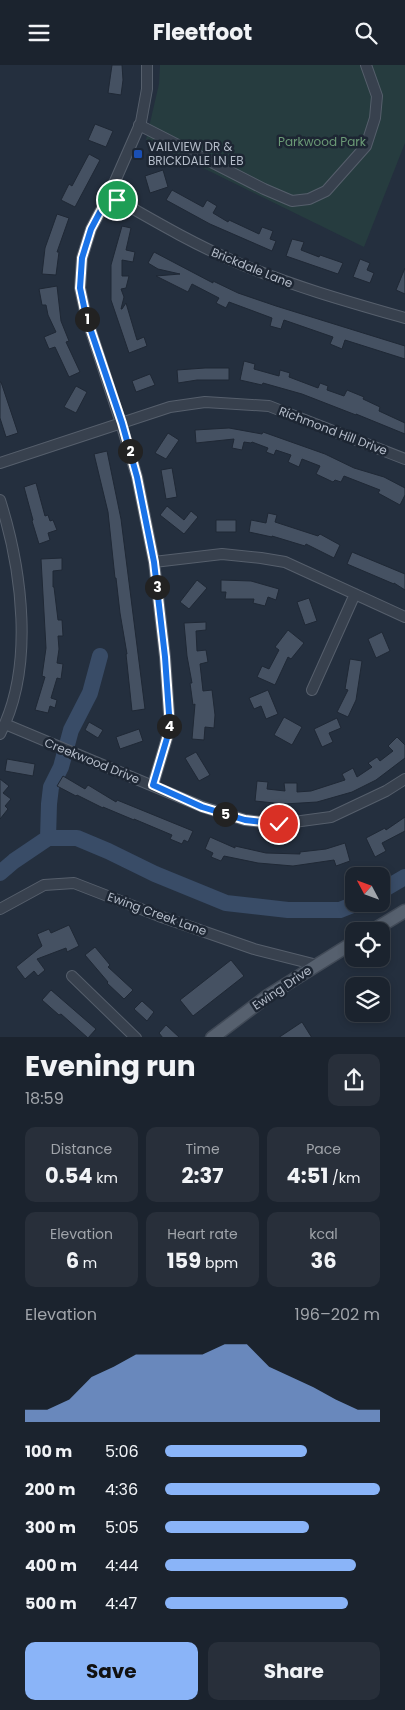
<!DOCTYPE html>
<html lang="en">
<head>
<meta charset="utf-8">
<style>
  :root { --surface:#1b232e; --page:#282f3a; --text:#f1f3f6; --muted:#a0a4aa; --line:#39404a; --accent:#8ab4f8 }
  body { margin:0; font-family:Poppins,sans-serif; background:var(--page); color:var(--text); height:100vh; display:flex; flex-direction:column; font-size:19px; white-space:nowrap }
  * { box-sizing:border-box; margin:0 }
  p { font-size:16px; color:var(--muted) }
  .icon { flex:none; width:28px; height:28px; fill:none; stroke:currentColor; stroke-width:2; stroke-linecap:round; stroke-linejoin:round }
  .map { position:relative; height:972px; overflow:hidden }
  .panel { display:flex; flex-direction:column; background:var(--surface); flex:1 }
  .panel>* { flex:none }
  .needle { width:32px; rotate:311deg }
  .tools { position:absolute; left:345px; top:802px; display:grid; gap:10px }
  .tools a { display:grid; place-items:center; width:45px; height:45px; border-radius:10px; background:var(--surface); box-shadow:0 2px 8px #0003,0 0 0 1px var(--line); font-size:25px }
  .pin { position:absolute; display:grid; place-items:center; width:42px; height:42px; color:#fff; margin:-21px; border:2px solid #fff; border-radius:50%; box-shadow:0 1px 5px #0007 }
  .km { position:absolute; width:25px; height:25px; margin:-12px; border-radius:50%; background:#222; color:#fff; font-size:14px; line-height:25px; text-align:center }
  .round { display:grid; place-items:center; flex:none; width:52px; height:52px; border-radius:10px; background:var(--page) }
  .head { display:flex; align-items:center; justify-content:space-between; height:85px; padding:0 25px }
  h1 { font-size:28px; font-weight:700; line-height:38px }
  .stats { display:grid; grid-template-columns:repeat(3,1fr); gap:8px; height:85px; padding:5px 25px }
  .stats div { display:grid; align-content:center; border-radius:10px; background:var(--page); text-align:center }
  .stats b { font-size:21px; font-weight:700 }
  .stats small { font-size:14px; font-weight:400 }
  .stats p { font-size:14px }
  .chart { height:140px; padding:10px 25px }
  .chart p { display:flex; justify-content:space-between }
  .chart svg { width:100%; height:90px; margin-top:5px; fill:var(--accent); opacity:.7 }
  .button { display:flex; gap:10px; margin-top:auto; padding:10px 25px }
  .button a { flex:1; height:58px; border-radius:10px; background:var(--accent); color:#111; font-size:20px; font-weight:700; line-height:58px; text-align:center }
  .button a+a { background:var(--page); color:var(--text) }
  ul { padding:0 25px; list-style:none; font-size:16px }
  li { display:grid; grid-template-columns:80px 60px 1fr; align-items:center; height:38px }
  li i { height:12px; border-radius:6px; background:var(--accent) }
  header { display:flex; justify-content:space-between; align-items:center; height:65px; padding:0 25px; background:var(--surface); font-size:22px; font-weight:700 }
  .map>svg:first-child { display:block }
</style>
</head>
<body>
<header><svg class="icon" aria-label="menu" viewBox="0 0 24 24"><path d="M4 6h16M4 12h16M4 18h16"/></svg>Fleetfoot<svg class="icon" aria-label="search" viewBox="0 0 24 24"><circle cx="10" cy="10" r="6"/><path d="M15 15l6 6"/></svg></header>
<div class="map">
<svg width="405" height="973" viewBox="0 0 405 973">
  <rect width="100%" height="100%" fill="#242f3e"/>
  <path fill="#263c3f" d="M160 0H405V78L364 182 146 75 159 19Z"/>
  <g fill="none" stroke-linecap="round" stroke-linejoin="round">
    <path stroke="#394c67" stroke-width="16" d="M48 773 49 739 51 722 61 702 71 665 90 628 100 591
      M0 808 14 796 48 773H77L108 786 155 809 226 838 288 845H340L355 839
      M381 826 405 812"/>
  </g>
  <path fill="#455162" stroke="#1f2835" d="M112 0H122L123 15 121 30 108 28Z
    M95 59 113 66 106 82 88 75Z
    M89 89 100 95 75 142 61 135 69 119 72 121Z
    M163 105 168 122 150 128 145 111Z
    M172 125 203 142 207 135 217 141 213 148 228 157 229 155 259 169 262 162 273 166 270 174 276 176 272 186 210 159 166 135Z
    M57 149 69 153 57 187H59L56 210 42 209 45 183Z
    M122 161 131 163 126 185 135 187 133 197 122 195V211H129L126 223 121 224 124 232 121 244H122L126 238 137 275 144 272 147 281 129 288 111 235V200Z
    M292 174 304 177 301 185 319 192 320 190 343 198 338 209 286 191Z
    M154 187 213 218V216L238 228 276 241 405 281V294L345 275 342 284 330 279 333 272 284 255 281 264 270 261 272 253 229 237 226 243 216 238 219 233 192 219 188 227 156 211 180 209 158 204 148 198Z
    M360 194 370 198 367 205 374 208 370 218 353 212Z
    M405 203V229L396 225Z
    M57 221 61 256 69 276 66 277 80 307 69 312 55 282 49 284 44 272 56 267 48 250 46 240H42L39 224Z
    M244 296 255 299 254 304 279 311 280 305 290 308 289 312 318 323 320 318 328 321 327 325 344 331 347 325 364 332 363 334 380 342 379 346 405 358V369L356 349V350L302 329 263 318 262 320 240 315Z
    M205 303H229V315H197L178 318 177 305Z
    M150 309 155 320 136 327 132 316Z
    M0 317H1L18 368 6 372 0 353Z
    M76 321 87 327 76 348 64 342Z
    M229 363 262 369 263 367 325 389 354 403 384 412 405 423V430L400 440 378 428 380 425 344 411 341 417 335 415 333 417 316 409 320 401 302 394 299 402 288 397 291 390 276 385 274 390 266 387 268 383 252 377 251 378 244 377 242 385 232 383 234 374 196 378 195 365Z
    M168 368 179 375 166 394 155 388Z
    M107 386 121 454 145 644 132 646 126 589H127L120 548 116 513H115L108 447 94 389Z
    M172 403 177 432 166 434 161 405Z
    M36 418 45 451 48 450 50 456 53 455 57 465 48 468 50 475 39 479 32 456 33 455 24 422Z
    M167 441 184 455 191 446 198 452 184 469 160 450Z
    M268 448 277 450 275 457 318 471 320 469 340 480 334 493 306 479 305 481 272 471V472L249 467 251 455 266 458Z
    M216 455H236V467H216Z
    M352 487 405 509V525L394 518V519L347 499Z
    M62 493V505L53 506V522H54L58 555H62L63 571H58L59 584 57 598 63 599 61 614 57 613 51 633 57 635 55 643 50 641 48 648 35 645 45 612 42 611 46 583 41 494Z
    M197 515 207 523 189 544 180 537Z
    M221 515 251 516 279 524 276 535 268 532 265 541 253 538 254 534H225L226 527H221Z
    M309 533 317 556 305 560 297 537Z
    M206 557V565L196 566 197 586 206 585 208 597 200 599 203 626 212 625 215 650 214 663 205 662 204 675 192 674 195 639 193 640 190 618H192L187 591 184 558Z
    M288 565 304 578 291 594 288 592 275 620 257 612 262 601 269 604 279 585 275 582Z
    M382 567 390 586 376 593 368 574Z
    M350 594 362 596 356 635 348 652 337 647 348 625 345 624Z
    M268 625 278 649 266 654 261 641 254 644 249 633Z
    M284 652 302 662 292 680 274 670Z
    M337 653 341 663 329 668 333 677 322 682 314 664Z
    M89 657 103 665 98 673 85 665Z
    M139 664 143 676 120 684 116 672Z
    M397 672 405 680V693L376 715 352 727 317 737 284 739 255 736 257 716 268 717 267 724 285 726 284 718H297V727L311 726 345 715 342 709 353 703 357 712 372 702 368 698 377 692 380 696 393 686 388 681Z
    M196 687 210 710 199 716 185 693Z
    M7 694 35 699 33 711 5 706Z
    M63 711 85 724 88 720 116 737 117 735 193 766 188 777 184 775 182 779 170 774 172 770 134 754V755L103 742V743L77 730 76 731 57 721Z
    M0 714 9 721 3 728 11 734 5 741 8 744 0 754Z
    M405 752V766L382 778 386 786 375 792 366 773 385 763 386 765Z
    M210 772 235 783V781L266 788 300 789V787L326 784 345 778 350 796 336 801 334 795 293 801 258 798 224 791 221 796 211 792 213 788 205 784Z
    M69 860 79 881 67 887 66 883 37 894 45 905 38 911 34 906 25 914 16 902 42 881 37 869 49 864 51 868Z
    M95 882 110 900 108 902 133 925 124 934 107 918 108 917 85 890Z
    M231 895 244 911 193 951 180 935Z
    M51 925 96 964 88 973 61 949 59 950 42 935Z
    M142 936 154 947 147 956 134 944Z
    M302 957 312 973H278Z
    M166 960 180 973H163L159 968Z"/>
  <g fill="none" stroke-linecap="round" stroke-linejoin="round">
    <defs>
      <path id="minor" d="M147 0V24L141 57 109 130 91 164 82 193 80 223 86 251 121 358 137 412 154 497 165 592 170 663 153 720
        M139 60 264 124 292 136 309 134 326 126 366 81 375 53 377 31 366 0
        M109 130C151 154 193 179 238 198 292 221 349 237 405 253
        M0 398 170 342 205 337 269 341 405 394
        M0 435C22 505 35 602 0 669
        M154 497 222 489 261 493 285 497 405 552
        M312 625 355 529
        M5 659 203 742 245 755 279 759 331 752 386 726 405 714
        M0 844 44 820 74 818 159 851 254 884 317 900
        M72 911 136 973"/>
      <path id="major" d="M372 866 405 846
        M212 973 269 930 354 877"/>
    </defs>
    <use href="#minor" stroke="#565f6c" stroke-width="12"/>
    <use href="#major" stroke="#414a57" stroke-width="15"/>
    <use href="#minor" stroke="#38414e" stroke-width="10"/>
    <use href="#major" stroke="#56606e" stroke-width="12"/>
  </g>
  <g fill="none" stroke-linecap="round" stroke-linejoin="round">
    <defs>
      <path id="route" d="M117 135 109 130 91 164 82 193 80 223 86 251 122 358 137 412 154 497 165 592 170 663 153 720 202 742 245 755 279 759"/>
    </defs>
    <use href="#route" stroke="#fff" stroke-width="10"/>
    <use href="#route" stroke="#1a73e8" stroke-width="6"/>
  </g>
  <rect fill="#1a4fb4" stroke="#1d2633" stroke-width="2" x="133" y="84" width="10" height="10" rx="2.5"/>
  <g text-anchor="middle" stroke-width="5" stroke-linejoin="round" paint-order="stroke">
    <g font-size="12" fill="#6b9a76" stroke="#1d2633">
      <text x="322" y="81">Parkwood Park</text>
    </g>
    <g font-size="12" fill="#b4bcc9" stroke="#1d2633" text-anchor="start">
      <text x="148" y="86">VAILVIEW DR &amp;<tspan x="148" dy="14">BRICKDALE LN EB</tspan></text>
    </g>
    <g font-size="12" fill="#b4bcc9" stroke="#1d2633">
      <text transform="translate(252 203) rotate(22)" y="4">Brickdale Lane</text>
      <text transform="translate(333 366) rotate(21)" y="4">Richmond Hill Drive</text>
      <text transform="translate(92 696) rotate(22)" y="4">Creekwood Drive</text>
      <text transform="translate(157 849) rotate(20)" y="4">Ewing Creek Lane</text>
      <text transform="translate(282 923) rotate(-34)" y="4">Ewing Drive</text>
    </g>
  </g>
</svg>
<div class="tools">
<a><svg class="needle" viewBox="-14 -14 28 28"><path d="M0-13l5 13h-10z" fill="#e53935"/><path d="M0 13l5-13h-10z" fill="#a0a4aa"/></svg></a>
<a><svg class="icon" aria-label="locate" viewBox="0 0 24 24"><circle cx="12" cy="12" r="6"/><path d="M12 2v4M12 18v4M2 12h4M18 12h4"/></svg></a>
<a><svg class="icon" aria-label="layers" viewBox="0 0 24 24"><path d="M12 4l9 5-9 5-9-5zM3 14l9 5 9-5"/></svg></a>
</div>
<div class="pin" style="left:117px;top:135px;background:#1e9e55"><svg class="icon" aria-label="arrive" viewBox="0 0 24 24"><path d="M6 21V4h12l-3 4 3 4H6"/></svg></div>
<div class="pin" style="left:279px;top:759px;background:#d93025"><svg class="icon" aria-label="check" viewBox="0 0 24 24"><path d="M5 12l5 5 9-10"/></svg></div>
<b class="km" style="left:87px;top:254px">1</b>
<b class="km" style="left:130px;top:386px">2</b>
<b class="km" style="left:157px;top:522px">3</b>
<b class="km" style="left:169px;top:661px">4</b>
<b class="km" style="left:225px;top:749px">5</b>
</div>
<section class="panel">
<div class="head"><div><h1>Evening run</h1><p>18:59</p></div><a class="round"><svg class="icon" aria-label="share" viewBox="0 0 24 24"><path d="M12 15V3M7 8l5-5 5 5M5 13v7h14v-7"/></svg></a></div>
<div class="stats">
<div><p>Distance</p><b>0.54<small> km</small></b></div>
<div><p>Time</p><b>2:37</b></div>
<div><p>Pace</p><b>4:51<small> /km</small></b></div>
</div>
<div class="stats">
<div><p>Elevation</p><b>6<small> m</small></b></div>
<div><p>Heart rate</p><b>159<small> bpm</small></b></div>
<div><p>kcal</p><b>36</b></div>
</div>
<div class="chart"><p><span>Elevation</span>196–202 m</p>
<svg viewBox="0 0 160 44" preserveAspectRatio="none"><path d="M0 44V38L10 38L20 33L30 22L40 17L50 11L60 11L70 11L80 11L90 6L100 6L110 17L120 22L130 27L140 33L150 38L160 38V44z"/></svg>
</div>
<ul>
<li><b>100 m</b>5:06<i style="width:66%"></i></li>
<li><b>200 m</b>4:36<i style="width:100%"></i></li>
<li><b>300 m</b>5:05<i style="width:67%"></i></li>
<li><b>400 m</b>4:44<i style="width:89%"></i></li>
<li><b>500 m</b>4:47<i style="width:85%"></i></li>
</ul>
<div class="button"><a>Save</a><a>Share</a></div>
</section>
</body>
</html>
